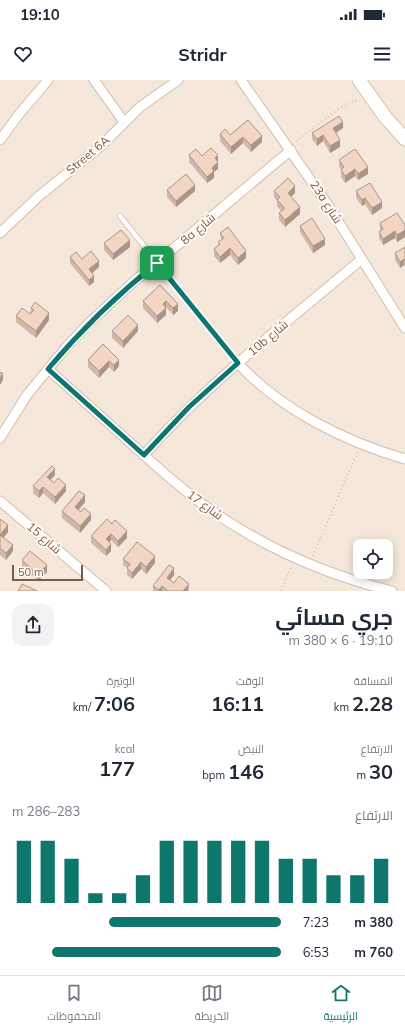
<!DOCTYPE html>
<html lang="ar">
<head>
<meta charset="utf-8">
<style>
  :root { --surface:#fff; --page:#f2f2f3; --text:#1f2937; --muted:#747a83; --line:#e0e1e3; --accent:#0f766e }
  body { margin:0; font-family:Mulish,Cairo,sans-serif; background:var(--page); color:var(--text); direction:rtl; height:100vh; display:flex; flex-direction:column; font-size:15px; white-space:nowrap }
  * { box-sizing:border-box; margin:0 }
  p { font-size:13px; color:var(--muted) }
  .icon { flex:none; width:22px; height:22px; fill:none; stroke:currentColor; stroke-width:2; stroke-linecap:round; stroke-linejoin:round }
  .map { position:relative; height:511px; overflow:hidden; direction:ltr }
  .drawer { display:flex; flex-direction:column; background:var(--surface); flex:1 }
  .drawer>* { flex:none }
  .tools { position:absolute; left:353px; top:459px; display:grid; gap:8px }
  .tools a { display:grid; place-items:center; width:40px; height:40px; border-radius:8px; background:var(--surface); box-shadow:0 2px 10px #0003; font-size:20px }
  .scale { position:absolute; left:12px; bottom:10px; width:71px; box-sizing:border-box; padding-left:4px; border:2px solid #7a5c4d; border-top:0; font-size:11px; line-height:14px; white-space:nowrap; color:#7a5c4d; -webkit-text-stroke:3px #fffaf3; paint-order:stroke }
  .pin { position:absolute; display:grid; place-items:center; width:34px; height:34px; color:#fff; margin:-17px; border-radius:8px; box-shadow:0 2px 6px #0006 }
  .round { display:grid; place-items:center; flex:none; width:42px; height:42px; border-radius:12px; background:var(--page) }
  .head { display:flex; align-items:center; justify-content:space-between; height:68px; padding:0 12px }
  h1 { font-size:22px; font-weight:700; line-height:30px }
  .stats { display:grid; grid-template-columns:repeat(3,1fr); gap:6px; height:68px; padding:4px 12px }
  .stats div { display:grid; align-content:center }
  .stats b { font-size:20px; font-weight:700 }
  .stats small { font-size:11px; font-weight:400 }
  .stats p { font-size:11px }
  .chart { height:112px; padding:8px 12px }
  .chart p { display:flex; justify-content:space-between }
  .chart svg { width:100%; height:72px; margin-top:4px; stroke:var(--accent); stroke-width:6 }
  ul { padding:0 12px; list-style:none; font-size:13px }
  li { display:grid; grid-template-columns:64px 48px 1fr; align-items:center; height:30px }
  li i { height:10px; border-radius:5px; background:var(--accent) }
  .status { display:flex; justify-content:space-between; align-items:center; height:28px; padding:0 20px; background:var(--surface); direction:ltr }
  .status svg { height:11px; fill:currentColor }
  header { display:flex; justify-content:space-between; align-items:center; height:52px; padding:0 12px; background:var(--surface); font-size:18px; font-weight:700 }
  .tab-bar { display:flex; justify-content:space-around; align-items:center; height:56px; border-top:1px solid var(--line); background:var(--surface); font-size:11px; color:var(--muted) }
  .tab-bar a { display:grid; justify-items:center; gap:2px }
  .tab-bar .current { color:var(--accent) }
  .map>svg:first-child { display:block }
</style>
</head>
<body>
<div class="status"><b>19:10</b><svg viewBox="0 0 49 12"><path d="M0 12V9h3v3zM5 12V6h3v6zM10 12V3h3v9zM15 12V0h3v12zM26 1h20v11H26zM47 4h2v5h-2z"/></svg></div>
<header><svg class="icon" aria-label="menu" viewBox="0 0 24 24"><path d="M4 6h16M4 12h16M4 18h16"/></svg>Stridr<svg class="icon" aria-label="heart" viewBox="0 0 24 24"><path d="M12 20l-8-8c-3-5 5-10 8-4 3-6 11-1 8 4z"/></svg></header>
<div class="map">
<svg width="405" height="511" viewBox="0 0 405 511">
  <rect width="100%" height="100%" fill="#fdf6ec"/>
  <path fill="#f5e8da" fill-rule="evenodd" d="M0 0H405V511H0ZM360 466H386V492H360Z"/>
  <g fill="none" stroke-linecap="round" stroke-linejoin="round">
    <defs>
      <path id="lane" d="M120 136 238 283"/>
      <path id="street" d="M94 0 124 42
        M241 0 328 125 405 248
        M0 60 20 33 48 0
        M0 153 39 116 102 65 140 27 178 0
        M238 283C279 329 346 362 405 379
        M48 289C77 315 107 342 136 368 157 387 178 406 201 423 258 465 323 494 392 511
        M0 358 27 315 67 266 88 244 131 204 291 70
        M144 375C209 302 287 242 362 179
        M0 421 106 511"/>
      <path id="secondary" d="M359 0 386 38 405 59"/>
    </defs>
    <use href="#lane" stroke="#d1beb0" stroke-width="6"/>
    <use href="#street" stroke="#d1beb0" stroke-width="11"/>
    <use href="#secondary" stroke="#d6c0b0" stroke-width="15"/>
    <path stroke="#d9b8a5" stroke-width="1.5" stroke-dasharray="1 3" stroke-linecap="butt" d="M296 61 340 28 359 19
      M313 476 358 371
      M281 511 292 485"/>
    <use href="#lane" stroke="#fff" stroke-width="4.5"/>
    <use href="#street" stroke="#fff" stroke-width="9"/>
    <use href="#secondary" stroke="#fff" stroke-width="13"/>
  </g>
  <path fill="#d1b7a8" d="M248 40 262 62 251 72 243 63 231 74 220 61V54L230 55Z
    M343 48 336 53 340 67 330 73 323 61 317 66 312 59V53Z
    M189 75 202 76 218 81V89L214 92V98L207 103 189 82Z
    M339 80 368 94 358 100 355 96 345 103 341 97V90L339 86Z
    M167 110 195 111 176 127 167 117Z
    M274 111 295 113 291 117 300 134 285 147 279 140V133L281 131 277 126V121L274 117Z
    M356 111 382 128 372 135 365 124 362 126 356 118Z
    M380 143 405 145V157L397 162 395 158 383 165 379 158V152L380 151Z
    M300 146 325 165 313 173 300 152Z
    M220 153 246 178 238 185 230 175 220 183 214 176V169L218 165V162L221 160Z
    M104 163 130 167 113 180 104 170Z
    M405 167V187L404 185 400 188 395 180V173Z
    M70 177 99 187 92 193 94 202 89 206 70 183Z
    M160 205 178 231 173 235 166 227V235L157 243 143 228V221Z
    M31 228 49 240 36 258 16 242V236L30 234Z
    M112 251H138L123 268 112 258Z
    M103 264 119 286 114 292 109 287 99 298 88 287V280Z
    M55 395 50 400 54 403 66 411 55 424 43 413 39 418 33 413V406Z
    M85 422 79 430 91 440 80 453 62 438V431Z
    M0 439 8 452 4 457 13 471 6 480 0 475Z
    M107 439 127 458 118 467 111 460 109 462 111 471 106 476 91 463V456Z
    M123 479 155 483 146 494 141 489 132 499 127 495V488L123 485Z
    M22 480 47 492 38 501 22 487Z
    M174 495 170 500 174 503 189 510 188 511H153V506Z"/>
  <path fill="#aa9588" d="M343 42V48L333 55V48Z
    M323 55V61L317 66V59Z
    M262 56V62L251 72V65Z
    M243 57V63L231 74V67Z
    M340 60V67L330 73V66Z
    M218 75V82L215 78Z
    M218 82V89L214 92V98L207 103V97L212 88Z
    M368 87V94L358 100V94Z
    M355 89V96L345 103V96Z
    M195 105V111L176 127V121Z
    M295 106V113L288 119V113Z
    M365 118V124L362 126V120Z
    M382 122V128L372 135V128Z
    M300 127V134L285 147V140Z
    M405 150V157L397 162V155Z
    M395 151V158L383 165V159Z
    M325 159V165L313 173V166Z
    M130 160V167L113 180V174Z
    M230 168V175L220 183V177Z
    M246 171V178L238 185V178Z
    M404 179V185L400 188V182Z
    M99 181V187L89 196V189Z
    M94 196V202L89 206V200Z
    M166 221V227L163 231V224Z
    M178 224V231L173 235V228Z
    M166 228V235L157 243V236Z
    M49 233V240L36 258V251Z
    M138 245V251L123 268V261Z
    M119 280V286L114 292V285Z
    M109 281V287L99 298V291Z
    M3 294V300L0 305V298Z
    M55 389V395L47 404V397Z
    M66 405V411L55 424V417Z
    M43 407V413L39 418V411Z
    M85 415V422L75 433V427Z
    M91 434V440L80 453V446Z
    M8 445V452L0 462V455Z
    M127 451V458L118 467V461Z
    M111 454V460L106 466V459Z
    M111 464V471L106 476V470Z
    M13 465V471L6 480V473Z
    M155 476V483L146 494V487Z
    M141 482V489L132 499V493Z
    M47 485V492L38 501V495Z
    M174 488V495L167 504V498Z
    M189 504 188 511H183Z
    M162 506V511H159V510Z"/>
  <path fill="#f3d5c3" stroke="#aa9588" d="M339 36 343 42 333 48 340 60 330 66 323 55 317 59 312 53Z
    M248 40 262 56 251 65 243 57 231 67 220 54 225 49 230 55Z
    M211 68 218 75 215 78 218 82 212 88 214 91 207 97 189 75 196 69 202 76Z
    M355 69 368 87 358 94 355 89 345 96 341 90 344 87 339 80Z
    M186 94 195 105 176 121 167 110Z
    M288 98 295 106 288 113 300 127 285 140 279 133 285 128 277 120 280 117 274 111Z
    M370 103 382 122 372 128 365 118 362 120 356 111Z
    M397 133 405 145V150L397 155 395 151 383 159 379 152 383 149 380 143Z
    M312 138 325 159 313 166 300 146Z
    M228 147 246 171 238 178 230 168 220 177 214 169 220 164 218 162 224 158 220 153Z
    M121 150 130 160 113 174 104 163Z
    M405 167V180L404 179 400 182 395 173Z
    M91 171 99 181 89 189 94 196 89 200 70 177 76 172 82 179Z
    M160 205 178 224 173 228 166 221 163 224 166 228 157 236 143 221Z
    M35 222 49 233 36 251 16 236 22 228 30 234 34 230 31 228Z
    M128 235 138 245 123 261 112 251Z
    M103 264 119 280 114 285 109 281 99 291 88 280Z
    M0 292 3 294 0 298Z
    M52 386 55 389 47 397 54 403 58 398 66 405 55 417 43 407 39 411 33 406Z
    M79 411 85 415 75 427 81 432 84 428 91 434 80 446 62 431Z
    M0 439 8 445 0 455 13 465 6 473 0 468Z
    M107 439 112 444 115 440 127 451 118 461 111 454 106 459 111 464 106 470 91 456Z
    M137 462 155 476 146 487 141 482 132 493 127 488 130 484 123 479Z
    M30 471 47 485 38 495 22 480Z
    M169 485 174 488 167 498 174 503 179 496 189 504 183 511H167V510L162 506 159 510 153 506Z
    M22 504 37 511H18Z"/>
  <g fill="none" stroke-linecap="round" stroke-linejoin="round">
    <defs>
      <path id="route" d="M157 183 238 283 189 327 144 375 48 289C81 250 117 215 157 183Z"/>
    </defs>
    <use href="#route" stroke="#fff" stroke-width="8"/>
    <use href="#route" stroke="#0f766e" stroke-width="5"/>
  </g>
  <g text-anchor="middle" stroke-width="4" stroke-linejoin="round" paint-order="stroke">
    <g font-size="12" fill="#7a5c4d" stroke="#fffaf3">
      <text transform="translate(88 75) rotate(-40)" y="4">Street 6A</text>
      <text transform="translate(326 122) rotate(57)" y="4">23a شارع</text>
      <text transform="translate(198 149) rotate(-40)" y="4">8a شارع</text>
      <text transform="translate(268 258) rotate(-40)" y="4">10b شارع</text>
      <text transform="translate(205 425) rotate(36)" y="4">شارع 17</text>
      <text transform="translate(44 458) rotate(41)" y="4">شارع 15</text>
    </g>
  </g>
</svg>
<div class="tools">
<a><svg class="icon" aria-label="locate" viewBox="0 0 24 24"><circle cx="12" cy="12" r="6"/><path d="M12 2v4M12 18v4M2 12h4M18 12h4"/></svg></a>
</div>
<div class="scale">50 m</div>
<div class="pin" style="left:157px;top:183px;background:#1e9e55"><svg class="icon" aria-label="arrive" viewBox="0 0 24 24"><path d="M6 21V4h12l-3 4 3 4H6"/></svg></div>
</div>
<section class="drawer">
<div class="head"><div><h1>جري مسائي</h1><p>19:10 · 6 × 380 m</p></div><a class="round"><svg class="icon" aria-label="share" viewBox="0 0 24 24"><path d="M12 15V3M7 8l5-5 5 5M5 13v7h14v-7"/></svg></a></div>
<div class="stats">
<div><p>المسافة</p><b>2.28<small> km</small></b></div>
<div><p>الوقت</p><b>16:11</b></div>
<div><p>الوتيرة</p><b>7:06<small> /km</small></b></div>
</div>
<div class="stats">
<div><p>الارتفاع</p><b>30<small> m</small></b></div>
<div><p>النبض</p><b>146<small> bpm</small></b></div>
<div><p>kcal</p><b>177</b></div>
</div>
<div class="chart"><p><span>الارتفاع</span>283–286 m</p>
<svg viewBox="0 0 160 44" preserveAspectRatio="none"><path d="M5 44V6M15 44V6M25 44V17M35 44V38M45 44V38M55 44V27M65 44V6M75 44V6M85 44V6M95 44V6M105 44V6M115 44V17M125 44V17M135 44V27M145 44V27M155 44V17"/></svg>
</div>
<ul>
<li><b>380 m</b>7:23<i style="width:64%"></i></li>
<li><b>760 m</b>6:53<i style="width:85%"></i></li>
</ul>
</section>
<nav class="tab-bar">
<a class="current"><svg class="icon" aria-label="home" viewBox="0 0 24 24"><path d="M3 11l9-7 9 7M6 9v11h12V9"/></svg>الرئيسية</a>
<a><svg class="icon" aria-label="map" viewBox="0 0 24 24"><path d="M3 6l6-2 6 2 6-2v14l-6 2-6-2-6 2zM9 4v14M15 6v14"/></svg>الخريطة</a>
<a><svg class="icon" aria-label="saved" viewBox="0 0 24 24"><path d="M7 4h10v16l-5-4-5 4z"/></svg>المحفوظات</a>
</nav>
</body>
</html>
